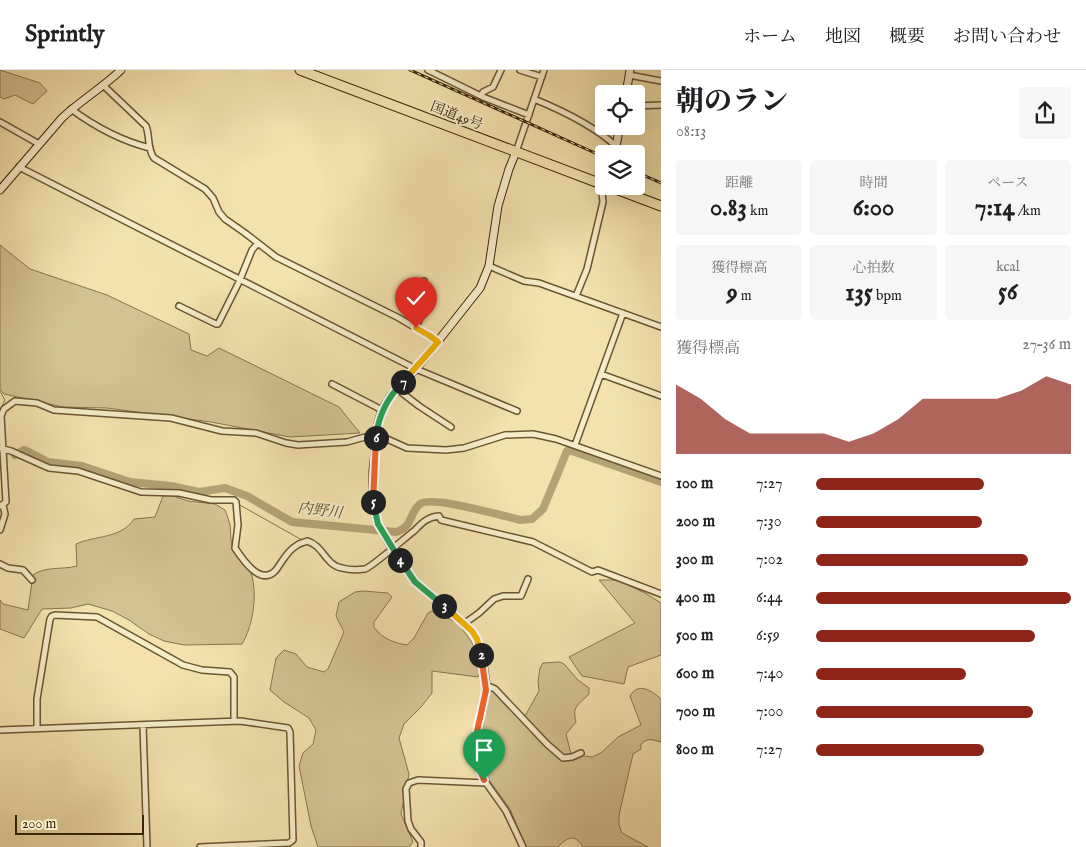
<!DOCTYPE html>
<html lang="ja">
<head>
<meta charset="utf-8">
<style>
  :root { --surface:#fff; --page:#f6f6f6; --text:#202124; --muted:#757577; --line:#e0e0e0; --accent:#8f2418 }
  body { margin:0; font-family:"IM FELL English","Noto Serif JP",serif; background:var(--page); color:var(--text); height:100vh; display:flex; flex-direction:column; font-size:19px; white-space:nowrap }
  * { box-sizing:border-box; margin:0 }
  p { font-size:16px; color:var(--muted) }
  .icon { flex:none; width:28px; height:28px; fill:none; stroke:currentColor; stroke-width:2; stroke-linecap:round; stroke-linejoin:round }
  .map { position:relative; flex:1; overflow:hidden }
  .panel { display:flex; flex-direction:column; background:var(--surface); width:425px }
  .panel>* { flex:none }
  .controls { position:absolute; left:595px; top:15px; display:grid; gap:10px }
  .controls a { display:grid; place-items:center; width:50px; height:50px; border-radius:5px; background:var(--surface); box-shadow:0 5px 20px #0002; font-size:25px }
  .scale { position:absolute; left:15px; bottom:12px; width:129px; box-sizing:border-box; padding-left:5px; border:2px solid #3c260a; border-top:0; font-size:14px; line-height:18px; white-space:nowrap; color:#3c260a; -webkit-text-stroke:4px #f7ecca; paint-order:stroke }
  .pin { position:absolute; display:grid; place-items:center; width:42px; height:42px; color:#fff; margin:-51px -21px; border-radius:50% 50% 50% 0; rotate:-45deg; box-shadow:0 0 5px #0007 }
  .pin .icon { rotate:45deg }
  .km { position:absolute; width:25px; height:25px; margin:-12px; border-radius:50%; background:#222; color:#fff; font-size:14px; line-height:25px; text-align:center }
  .round { display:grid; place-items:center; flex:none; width:52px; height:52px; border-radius:5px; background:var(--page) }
  .summary { display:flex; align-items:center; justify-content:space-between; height:85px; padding:0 15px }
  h1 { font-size:28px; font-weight:800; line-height:38px }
  .stats { display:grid; grid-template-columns:repeat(3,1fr); gap:8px; height:85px; padding:5px 15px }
  .stats div { display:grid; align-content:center; border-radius:5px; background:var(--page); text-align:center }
  .stats b { font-size:25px; font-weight:800 }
  .stats small { font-size:14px; font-weight:400 }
  .stats p { font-size:14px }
  .chart { height:140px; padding:10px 15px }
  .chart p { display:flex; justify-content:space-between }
  .chart svg { width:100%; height:90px; margin-top:5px; fill:var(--accent); opacity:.7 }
  ul { padding:0 15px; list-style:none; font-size:16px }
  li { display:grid; grid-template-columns:80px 60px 1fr; align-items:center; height:38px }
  li i { height:12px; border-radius:6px; background:var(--accent) }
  header { display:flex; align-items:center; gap:30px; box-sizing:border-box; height:70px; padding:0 25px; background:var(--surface); border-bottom:1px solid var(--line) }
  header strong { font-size:24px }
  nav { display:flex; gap:28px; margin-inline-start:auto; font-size:18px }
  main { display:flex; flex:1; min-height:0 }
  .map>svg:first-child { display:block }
</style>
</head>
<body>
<header>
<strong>Sprintly</strong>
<nav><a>ホーム</a><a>地図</a><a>概要</a><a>お問い合わせ</a></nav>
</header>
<main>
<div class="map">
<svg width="661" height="777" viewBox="0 0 661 777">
  <rect width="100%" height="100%" fill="#f3e2ae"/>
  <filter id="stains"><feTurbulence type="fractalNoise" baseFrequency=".004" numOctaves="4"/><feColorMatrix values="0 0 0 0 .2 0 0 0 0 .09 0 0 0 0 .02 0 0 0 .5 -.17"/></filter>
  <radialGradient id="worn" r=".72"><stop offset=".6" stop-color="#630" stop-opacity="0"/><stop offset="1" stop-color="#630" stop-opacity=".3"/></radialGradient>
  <path fill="#d4c292" stroke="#88744e" d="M0 0 40 13 47 21 33 34 15 25 4 29 0 27Z
    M0 175 30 199 107 225 189 264 191 280 207 286 219 278 339 337 360 363 290 367 211 352 107 338 63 337 4 324 0 319Z
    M170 425 188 431 215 434 225 440C227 445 229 450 230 455 231 462 230 471 233 478 237 487 248 494 251 503 258 524 253 556 242 574L184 575 164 571 149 564 129 550 112 541 88 534 71 538 42 539 24 568 0 559V530L3 534 28 540 33 505C45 496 62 500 77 496L76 474C96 465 121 469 134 449L155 447 163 426Z
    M599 510H617L645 523 661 533V585L628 597 624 614 582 606 569 587 635 553Z
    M363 521 388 523 392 527 374 552V557C381 568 394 573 407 575L414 568 428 543 432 541 458 553 471 571 479 586 481 598 478 607 432 601V623L421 637 404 654 399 668 409 704 401 744 413 772 409 777H318L311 756 299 696 303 683 313 674 316 660 309 648 284 632 270 620 276 588 284 580 296 584 307 597 324 602 328 599 344 562 336 546 339 532 355 522Z
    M560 592 564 594 578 610 589 618V624C578 635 572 636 576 652L566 664 571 684 592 687 601 683 618 667 641 655 630 626C638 612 651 620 661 629V672C652 670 649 667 641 674V679L633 684 619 745V755L622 763 648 777H583C574 763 568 767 558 777H526L510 739 489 710 482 694 479 675 490 621H492L521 646H525L539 621 538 611 540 598 543 593Z"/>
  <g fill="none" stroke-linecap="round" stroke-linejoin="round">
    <path stroke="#85704b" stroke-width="1" d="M0 321 5 330 0 340
      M17 386C33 395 47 403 65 402
      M93 408 141 425H163
      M238 434 302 470
      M478 456 530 469
      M411 467 421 458
      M585 496 593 499
      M333 497 341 500
      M606 505 623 512"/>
    <path stroke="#b5a276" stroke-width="8" d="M15 385 24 380 27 381 48 392 82 396 130 412 171 416 199 422 225 418 247 426 292 452 396 462C413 457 409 443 420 434 431 425 503 446 520 450L532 449 543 439 567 381 569 380 661 412"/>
    <defs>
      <path id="street" d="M428 0 483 27 529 45
        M520 0 542 7
        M629 5 661 11
        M104 16 146 56C150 66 147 79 154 88L205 119 213 128 219 142 225 149 245 163 276 187 399 248 438 271
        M481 26 483 22 493 17 501 0
        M534 29C561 40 594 56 616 76
        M636 36 661 35
        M71 39C94 56 122 71 150 78
        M0 52 39 74
        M516 82 544 0
        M19 97 416 299 517 341
        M489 196 524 211 539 213 661 257
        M576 226 587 199 603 132 601 114
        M179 236 216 254H218L239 212 252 180 258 173
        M416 257 429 228 422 222 424 211
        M601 304 661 326
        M332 314 382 340
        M397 319 419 336 451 357
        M575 375 623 243
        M0 378 11 381 49 398 78 401 141 422 179 423 211 430H234L236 432 238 455 235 478C243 490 261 517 276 500 282 492 287 481 296 476 299 473 303 473 307 471 323 475 326 496 342 498 349 500 358 500 365 499 372 497 406 467 414 461 422 453 427 447 439 446L441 450 533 472 592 502 598 500 661 524
        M0 436 6 432 1 346 4 339 15 331 37 333 54 340 171 348 222 361 256 363 286 373 298 375 347 372 376 364 407 378 446 380 464 378 505 365 533 364 556 369 661 406
        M0 460 5 444 3 435
        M392 478 415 512 468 556 477 569 483 589 487 617 478 655 476 673 477 693 484 710 506 741 523 777
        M0 494 8 498 23 500 32 510
        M465 553 479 543 494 529 503 526H521L528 509
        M486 615 495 619 547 674 563 688 572 687 581 683
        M143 655 147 777
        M37 659V629L50 549 52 546 55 545 97 547 183 595 202 600 230 602 234 607V651
        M0 660 240 651 288 658 290 662 293 770 289 773 200 777
        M421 777V772L411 759 408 751 406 719 409 713 418 710 486 713"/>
      <path id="secondary" d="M626 24 630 0
        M616 76 620 56
        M0 120 62 48C80 31 102 18 121 0
        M392 478 378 454 373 436V401L378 353 382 340 391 325 416 299 480 218 489 196 498 136 509 99 516 82"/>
      <path id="highway" d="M300 0 604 115
        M608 116 661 136"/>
    </defs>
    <use href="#street" stroke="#6a5533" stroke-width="8"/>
    <use href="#secondary" stroke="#3c260a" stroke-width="9"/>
    <use href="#highway" stroke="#3c260a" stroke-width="11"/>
    <use href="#street" stroke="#f7ecca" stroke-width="5"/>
    <use href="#secondary" stroke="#f7ecca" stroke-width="7"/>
    <use href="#highway" stroke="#f3e2ae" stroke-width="9"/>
    <defs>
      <path id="rail" d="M410 0 604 87
        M636 102 661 113"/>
    </defs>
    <use href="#rail" stroke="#3c260a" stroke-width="3"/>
    <use href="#rail" stroke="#f7ecca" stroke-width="1" stroke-dasharray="4" stroke-linecap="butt"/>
  </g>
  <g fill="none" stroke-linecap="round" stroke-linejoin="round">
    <defs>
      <path id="split-1" d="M480 648C474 669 475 690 484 710"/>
      <path id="split-2" d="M480 648 486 620 481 585"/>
      <path id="split-3" d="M444 536 472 561 477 569 481 585"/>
      <path id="split-4" d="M400 490 415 512 444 536"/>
      <path id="split-5" d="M373 432 378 454 400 490"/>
      <path id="split-6" d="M373 432 376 368"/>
      <path id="split-7" d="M376 368C378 346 387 328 403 312"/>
      <path id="split-8" d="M403 312 438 272 430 266"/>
      <path id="split-9" d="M416 258 430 266"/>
    </defs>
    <use href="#split-1" stroke="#fff" stroke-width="10"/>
    <use href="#split-2" stroke="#fff" stroke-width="10"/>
    <use href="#split-3" stroke="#fff" stroke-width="10"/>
    <use href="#split-4" stroke="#fff" stroke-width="10"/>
    <use href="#split-5" stroke="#fff" stroke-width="10"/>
    <use href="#split-6" stroke="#fff" stroke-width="10"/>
    <use href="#split-7" stroke="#fff" stroke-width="10"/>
    <use href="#split-8" stroke="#fff" stroke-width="10"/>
    <use href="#split-9" stroke="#fff" stroke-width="10"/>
    <use href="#split-1" stroke="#f0652b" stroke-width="6"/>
    <use href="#split-2" stroke="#f0652b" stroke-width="6"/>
    <use href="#split-3" stroke="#f5b400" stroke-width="6"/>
    <use href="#split-4" stroke="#22a559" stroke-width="6"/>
    <use href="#split-5" stroke="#22a559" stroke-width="6"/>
    <use href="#split-6" stroke="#f0652b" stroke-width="6"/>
    <use href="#split-7" stroke="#22a559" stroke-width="6"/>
    <use href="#split-8" stroke="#f5b400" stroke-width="6"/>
    <use href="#split-9" stroke="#f5b400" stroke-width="6"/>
  </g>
  <g text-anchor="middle" stroke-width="4" stroke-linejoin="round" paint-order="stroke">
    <g font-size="14" fill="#3c260a" stroke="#f7ecca">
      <text transform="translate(457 45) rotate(21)" y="5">国道49号</text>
    </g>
    <g font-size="15" font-style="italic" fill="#604b2a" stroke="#f7ecca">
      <text transform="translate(320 440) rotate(7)" y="5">内野川</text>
    </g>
  </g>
  <rect width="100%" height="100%" filter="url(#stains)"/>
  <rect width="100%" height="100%" fill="url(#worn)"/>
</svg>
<div class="controls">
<a><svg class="icon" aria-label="locate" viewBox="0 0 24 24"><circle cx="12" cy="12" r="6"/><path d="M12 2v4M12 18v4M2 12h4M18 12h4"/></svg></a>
<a><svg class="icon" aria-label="layers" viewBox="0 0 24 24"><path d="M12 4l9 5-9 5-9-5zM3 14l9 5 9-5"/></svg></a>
</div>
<div class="scale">200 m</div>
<div class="pin" style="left:484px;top:710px;background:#1e9e55"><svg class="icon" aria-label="arrive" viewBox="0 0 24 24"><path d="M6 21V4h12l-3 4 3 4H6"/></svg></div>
<div class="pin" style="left:416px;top:258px;background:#d93025"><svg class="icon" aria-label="check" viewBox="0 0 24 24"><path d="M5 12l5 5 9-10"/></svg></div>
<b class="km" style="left:481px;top:585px">2</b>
<b class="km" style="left:444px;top:536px">3</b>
<b class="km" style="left:400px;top:490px">4</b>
<b class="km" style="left:373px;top:432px">5</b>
<b class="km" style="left:376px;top:368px">6</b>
<b class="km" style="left:403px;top:312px">7</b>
</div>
<section class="panel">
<div class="summary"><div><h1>朝のラン</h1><p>08:13</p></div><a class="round"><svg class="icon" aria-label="share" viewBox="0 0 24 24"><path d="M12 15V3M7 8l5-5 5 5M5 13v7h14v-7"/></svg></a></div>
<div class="stats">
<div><p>距離</p><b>0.83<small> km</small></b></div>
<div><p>時間</p><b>6:00</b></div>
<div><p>ペース</p><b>7:14<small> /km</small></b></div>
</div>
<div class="stats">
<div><p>獲得標高</p><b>9<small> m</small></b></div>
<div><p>心拍数</p><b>135<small> bpm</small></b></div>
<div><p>kcal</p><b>56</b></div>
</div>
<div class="chart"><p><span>獲得標高</span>27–36 m</p>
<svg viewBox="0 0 160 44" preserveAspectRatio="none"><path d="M0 44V10L10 17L20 27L30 34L40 34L50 34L60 34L70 38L80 34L90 27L100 17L110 17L120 17L130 17L140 13L150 6L160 10V44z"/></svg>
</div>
<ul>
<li><b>100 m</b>7:27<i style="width:66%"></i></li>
<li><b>200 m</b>7:30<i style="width:65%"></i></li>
<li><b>300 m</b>7:02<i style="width:83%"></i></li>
<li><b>400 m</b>6:44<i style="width:100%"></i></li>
<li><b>500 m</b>6:59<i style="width:86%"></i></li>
<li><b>600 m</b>7:40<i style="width:59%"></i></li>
<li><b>700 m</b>7:00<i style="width:85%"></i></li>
<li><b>800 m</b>7:27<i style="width:66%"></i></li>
</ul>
</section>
</main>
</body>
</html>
